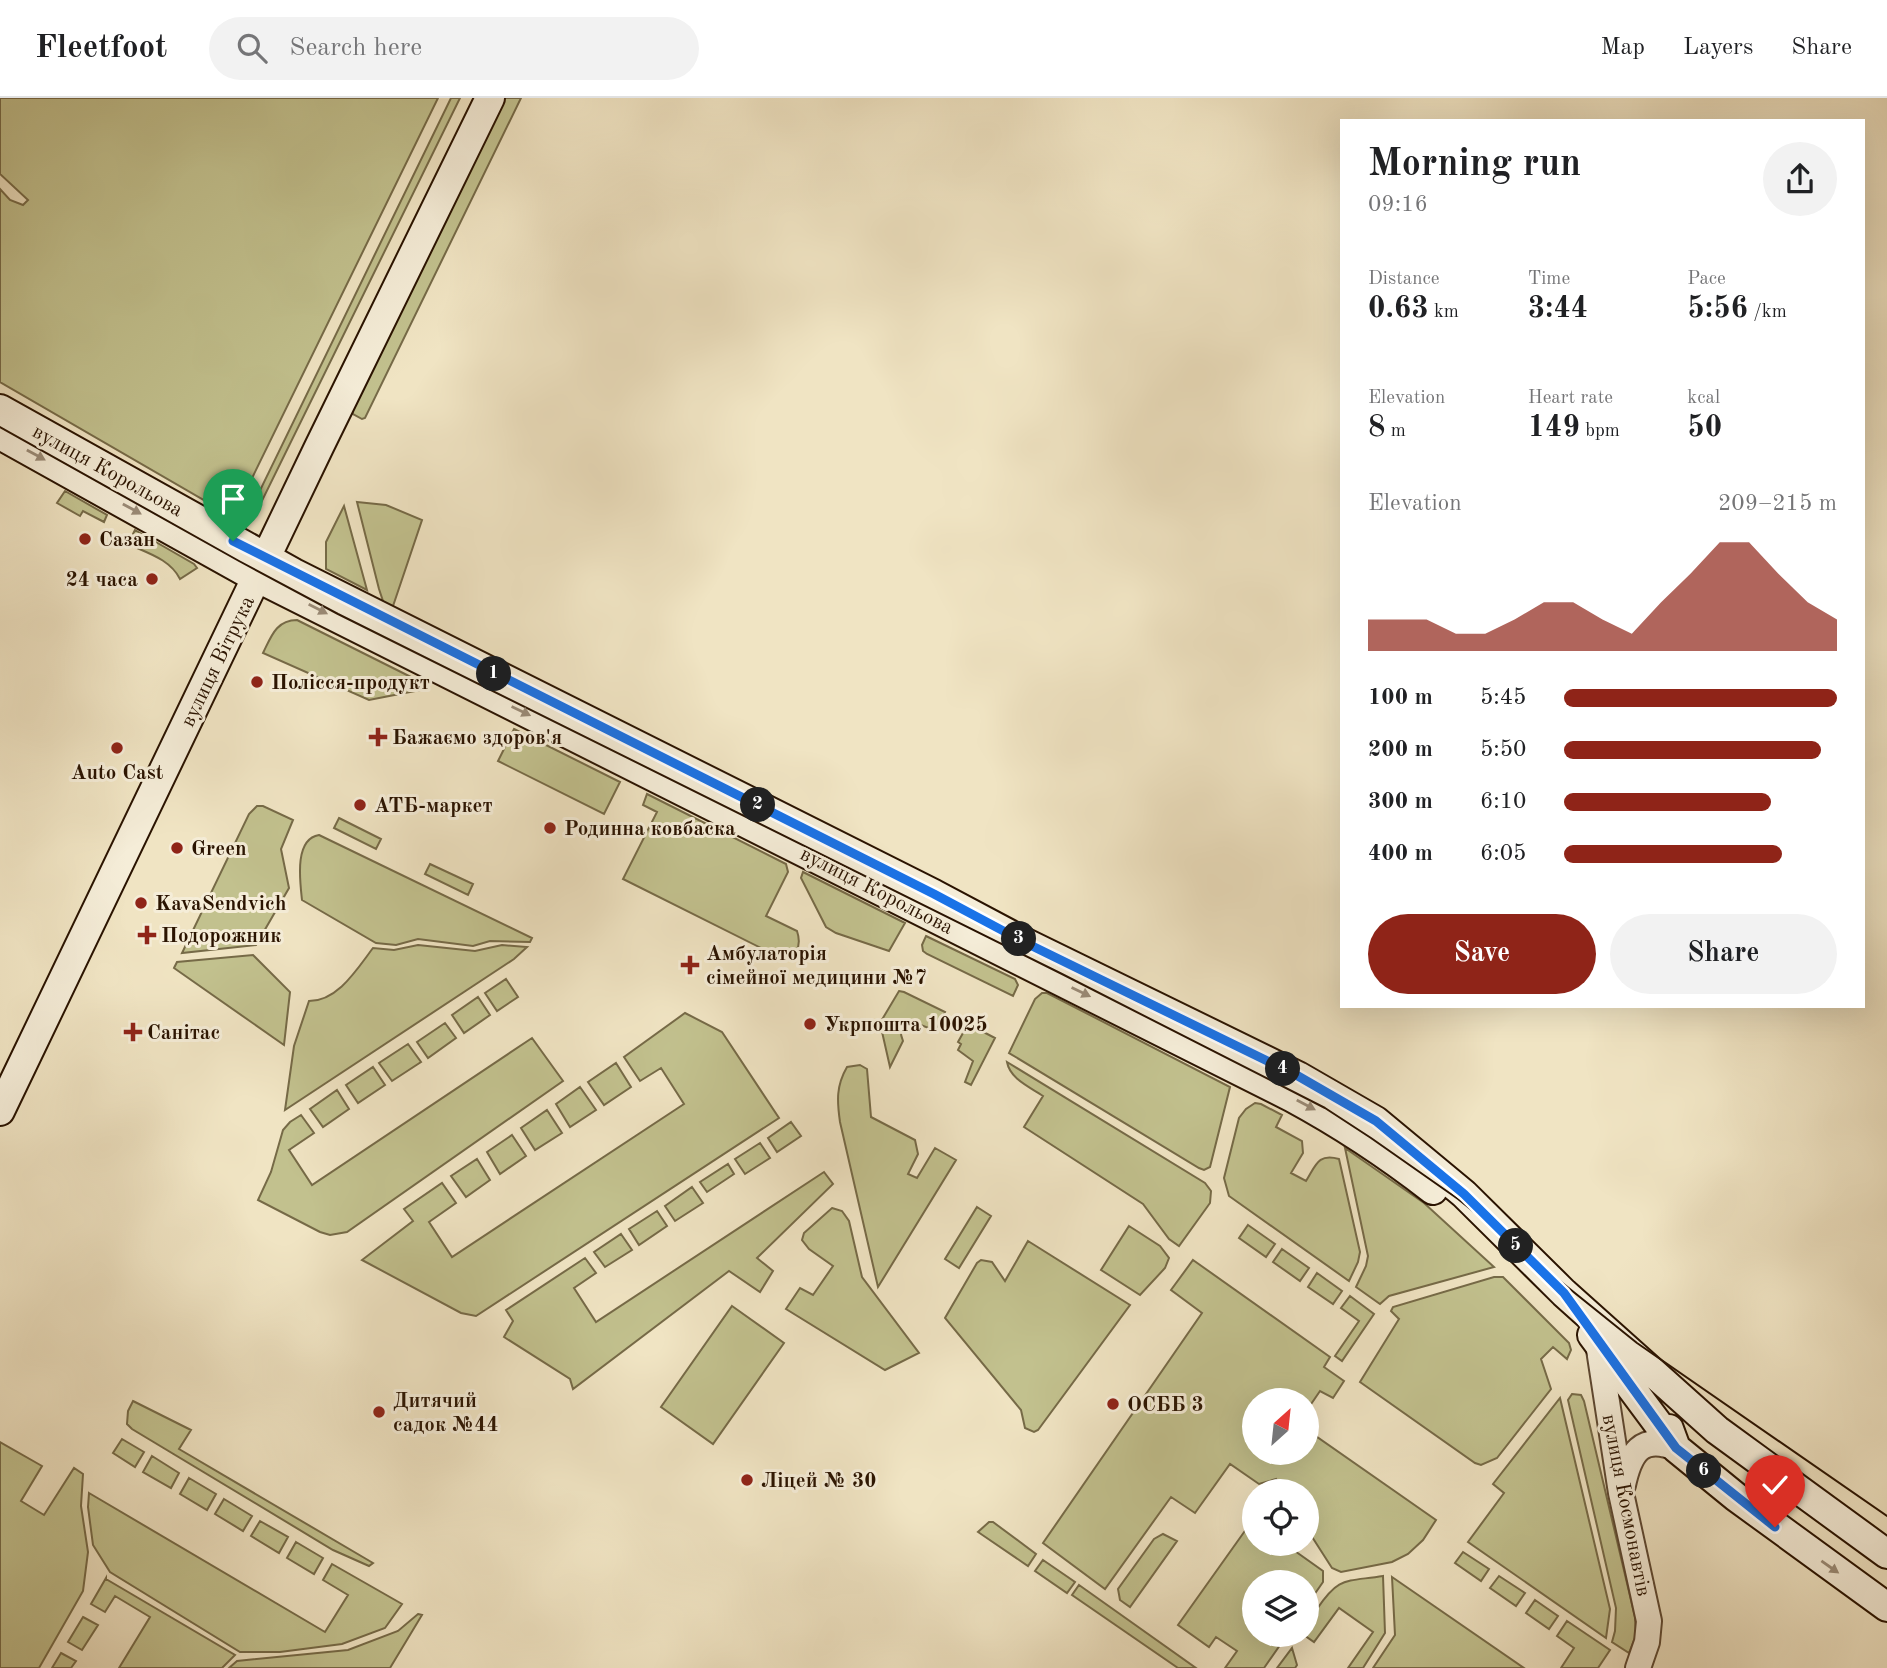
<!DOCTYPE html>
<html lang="en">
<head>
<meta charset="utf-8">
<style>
  :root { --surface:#fff; --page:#f2f2f2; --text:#202124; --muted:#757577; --line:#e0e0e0; --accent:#8f2418 }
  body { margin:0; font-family:"Old Standard TT",serif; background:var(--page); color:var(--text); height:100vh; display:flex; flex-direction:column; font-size:26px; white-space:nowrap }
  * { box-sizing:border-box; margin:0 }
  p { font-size:23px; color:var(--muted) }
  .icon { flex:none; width:38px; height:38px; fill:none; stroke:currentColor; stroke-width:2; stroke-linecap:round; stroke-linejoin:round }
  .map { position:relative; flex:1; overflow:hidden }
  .side { position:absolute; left:1340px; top:21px; width:525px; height:889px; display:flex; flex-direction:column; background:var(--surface); border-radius:0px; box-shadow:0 7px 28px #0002 }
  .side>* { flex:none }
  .needle { width:46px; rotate:27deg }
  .tools { position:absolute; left:1242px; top:1290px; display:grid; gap:14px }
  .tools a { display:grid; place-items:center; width:77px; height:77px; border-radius:50%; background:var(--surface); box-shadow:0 7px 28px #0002; font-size:35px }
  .pin { position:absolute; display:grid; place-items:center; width:60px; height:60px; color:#fff; margin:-72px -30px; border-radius:50% 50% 50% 0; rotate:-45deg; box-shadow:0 0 7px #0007 }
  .pin .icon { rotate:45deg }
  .km { position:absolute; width:35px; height:35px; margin:-18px; border-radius:50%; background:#222; color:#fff; font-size:19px; line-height:35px; text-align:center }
  .round { display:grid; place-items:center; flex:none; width:74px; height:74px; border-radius:37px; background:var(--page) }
  .overview { display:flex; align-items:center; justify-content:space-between; height:119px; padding:0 28px }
  h1 { font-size:38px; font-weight:700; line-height:52px }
  .stats { display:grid; grid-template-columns:repeat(3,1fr); gap:10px; height:119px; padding:7px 28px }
  .stats div { display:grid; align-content:center }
  .stats b { font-size:30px; font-weight:700 }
  .stats small { font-size:19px; font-weight:400 }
  .stats p { font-size:19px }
  .chart { height:196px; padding:14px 28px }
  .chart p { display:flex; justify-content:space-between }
  .chart svg { width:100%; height:126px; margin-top:7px; fill:var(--accent); opacity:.7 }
  .cta { display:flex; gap:14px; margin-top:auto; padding:14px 28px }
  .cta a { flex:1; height:80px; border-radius:42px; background:var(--accent); color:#fff; font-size:28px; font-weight:700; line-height:80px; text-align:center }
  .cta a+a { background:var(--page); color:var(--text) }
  ul { padding:0 28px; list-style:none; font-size:23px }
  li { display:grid; grid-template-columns:112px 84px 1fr; align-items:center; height:52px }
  li i { height:18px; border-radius:9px; background:var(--accent) }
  header { display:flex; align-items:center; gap:42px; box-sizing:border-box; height:98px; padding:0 35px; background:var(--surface); border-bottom:2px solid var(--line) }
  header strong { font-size:33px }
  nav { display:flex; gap:38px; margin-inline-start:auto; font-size:24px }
  .search { width:490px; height:63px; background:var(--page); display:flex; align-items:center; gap:18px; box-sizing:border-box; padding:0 24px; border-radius:38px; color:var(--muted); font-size:26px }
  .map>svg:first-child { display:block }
</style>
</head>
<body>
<header>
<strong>Fleetfoot</strong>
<div class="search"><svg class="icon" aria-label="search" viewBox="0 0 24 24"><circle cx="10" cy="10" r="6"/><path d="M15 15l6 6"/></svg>Search here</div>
<nav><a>Map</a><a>Layers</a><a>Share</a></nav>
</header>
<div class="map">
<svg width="1887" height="1570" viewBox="0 0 1887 1570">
  <rect width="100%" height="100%" fill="#f0e4c3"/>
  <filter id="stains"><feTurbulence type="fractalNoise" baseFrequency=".00286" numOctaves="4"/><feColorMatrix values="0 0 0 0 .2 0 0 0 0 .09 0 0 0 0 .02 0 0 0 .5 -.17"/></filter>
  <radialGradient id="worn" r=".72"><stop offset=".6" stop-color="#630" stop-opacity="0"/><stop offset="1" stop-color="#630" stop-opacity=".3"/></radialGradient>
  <path fill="#c2c18e" stroke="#766a47" stroke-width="2" d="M0 0H438L233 419 0 284V91L10 102 23 107 28 102 0 76Z
    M451 0H460L253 421 248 417Z
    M505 0H521L365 320 362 321 353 316 352 311Z
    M65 393 107 417 104 424 83 413 80 418 57 405Z
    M357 404 386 407 422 422 392 511 384 506 379 491Z
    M344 408 367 492 326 471V444Z
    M135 432 194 466 197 470 180 481C170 461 147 455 128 446Z
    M297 522 427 587 425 591 369 602 263 555C271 539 276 522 297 522Z
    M514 631 620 684 604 716 498 663Z
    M647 696 786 766 788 774 766 818 797 833C802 848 796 863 779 859L623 781 657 714 643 707Z
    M257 708H263L293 722 281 751 289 790 256 847 182 855 249 716Z
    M339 720 381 741 376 751 334 730Z
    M319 737 532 840 530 844 490 843 473 848 418 841 396 847 376 845 302 802C300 783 294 741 319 737Z
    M430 766 473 786 468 797 425 776Z
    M803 774 905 825 889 853 836 835 826 829 801 780Z
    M926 838 1015 881 1018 887 1013 898 927 856 923 853 922 847Z
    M418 847 475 853 502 847 527 849 514 861 285 1012 294 948 309 903C338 903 357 871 373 850L394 852Z
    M253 857 290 894 284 947 174 870 177 864Z
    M506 881 518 899 497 913 485 895Z
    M899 893 904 894 945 914 935 933C923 927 892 915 903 943L890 969 880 925Z
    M1042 895H1047L1230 989 1210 1069 1204 1072 1199 1070 1009 955 1035 901Z
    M478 899 490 917 464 935 452 917Z
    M685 915 722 934 779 1020 476 1218 461 1215 362 1162 413 1123 404 1111 442 1085 456 1105 429 1124 452 1159 684 1006 661 970 640 983 624 959Z
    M445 925 456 940 428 960 417 944Z
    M968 926 995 940 971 987 965 984 973 963 958 952 961 946 958 944Z
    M532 940 563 983 347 1134 330 1137 320 1134 258 1102 271 1074 283 1032 290 1024 301 1017 314 1035 289 1052 312 1087Z
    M408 946 421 964 392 983 379 965Z
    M1007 964 1205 1085 1211 1093 1210 1105 1179 1148 1169 1141 1143 1106 1024 1029 1043 998C1030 989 1010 981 1007 964Z
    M616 965 631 989 604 1007 588 984Z
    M860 967 867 971 871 1019 915 1042 918 1056 908 1076 917 1080 935 1050 956 1062 878 1189 840 1024C837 1003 836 988 847 969Z
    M373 969 385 987 358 1005 346 987Z
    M580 989 596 1012 570 1029 556 1006Z
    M337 992 349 1011 323 1029 310 1011Z
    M1255 1005 1261 1006 1282 1017 1276 1029 1302 1043 1303 1055 1291 1075 1306 1083C1316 1067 1318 1055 1339 1061L1360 1154 1358 1164 1349 1183 1229 1098 1224 1080 1239 1020 1246 1011Z
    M547 1012 562 1035 535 1052 521 1030Z
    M791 1024 801 1038 777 1054 768 1040Z
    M512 1037 526 1058 500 1076 487 1054Z
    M760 1045 770 1060 745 1076 735 1061Z
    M1345 1050 1424 1105 1494 1169 1389 1198 1380 1206 1356 1189 1366 1168 1368 1158Z
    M477 1061 490 1082 466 1099 451 1078Z
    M728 1066 734 1076 707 1094 700 1084Z
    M824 1074 833 1086 757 1160 773 1173 760 1194 729 1173 573 1291 570 1281 504 1239 513 1223 506 1212 585 1160 596 1175 574 1190 596 1224Z
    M692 1089 703 1105 675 1123 665 1108Z
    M977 1109 991 1118 959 1170 945 1161Z
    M832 1110 842 1113 849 1123 862 1179 919 1255 885 1272 786 1211 800 1190 813 1197 833 1168 809 1151 802 1142 804 1135Z
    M657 1113 667 1128 639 1147 629 1131Z
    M1248 1127 1275 1146 1266 1159 1239 1140Z
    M1129 1128 1160 1148 1169 1160 1165 1170 1140 1197 1101 1172Z
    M621 1136 632 1152 605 1169 594 1154Z
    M1028 1143 1130 1207 1038 1332 1034 1334 1025 1330 1021 1312 945 1220 977 1165 981 1162 992 1164 1005 1183Z
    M1282 1151 1309 1170 1300 1183 1273 1164Z
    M1193 1162 1330 1259 1324 1269 1344 1283 1333 1300 1320 1293 1307 1312V1302H1255V1354H1307V1332L1436 1422 1423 1442 1408 1456 1392 1464 1341 1474 1332 1470 1307 1431V1393H1284L1276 1381 1259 1386 1230 1366 1195 1415 1171 1399 1105 1491 1043 1445 1202 1215 1171 1192Z
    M1317 1175 1342 1193 1333 1206 1308 1189Z
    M1494 1179H1503L1569 1245 1571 1252 1567 1261 1553 1249 1541 1261 1551 1291 1497 1360 1481 1367 1475 1365 1360 1284 1399 1221 1391 1213 1393 1209Z
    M1350 1198 1374 1216 1342 1263 1335 1258 1359 1223 1341 1210Z
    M732 1208 784 1245 713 1346 661 1309Z
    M1572 1296 1581 1297 1584 1303 1635 1519 1636 1537 1629 1555 1612 1544 1615 1533 1616 1510 1568 1302Z
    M1560 1300 1610 1511 1606 1540 1468 1444 1504 1395 1493 1386Z
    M133 1303 191 1332 179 1351 373 1465 369 1468 333 1452 132 1331 127 1326 128 1313Z
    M122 1341 144 1354 135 1369 113 1355Z
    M0 1344 42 1368 21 1403 44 1417 74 1370 83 1376 81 1408 88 1454 83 1493 39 1570H0Z
    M152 1358 179 1375 171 1390 143 1374Z
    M189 1380 216 1396 207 1412 180 1396Z
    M89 1395 325 1534 348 1497 323 1482 332 1466 402 1506 385 1530 342 1546 280 1554H240L110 1474 93 1447 88 1409Z
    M224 1401 252 1418 243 1433 215 1416Z
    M260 1423 288 1439 279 1455 251 1438Z
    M989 1424H993L1036 1456 1028 1468 978 1434Z
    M1247 1430 1255 1438V1446H1285L1323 1473V1484L1307 1507V1484H1255V1536L1287 1537 1264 1570H1225L1237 1553 1216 1539 1209 1549 1178 1527Z
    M1163 1436 1177 1443 1130 1509 1120 1502 1118 1491 1154 1441Z
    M296 1444 323 1460 314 1476 287 1460Z
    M1463 1454 1489 1471 1481 1483 1455 1465Z
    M1043 1462 1075 1484 1067 1495 1035 1473Z
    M1383 1478 1385 1535 1363 1570H1348L1373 1534 1339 1510 1314 1544 1304 1537 1307 1536C1307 1525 1311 1521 1317 1511 1339 1478 1345 1484 1383 1478Z
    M1499 1478 1525 1495 1516 1508 1490 1490Z
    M1392 1479 1524 1570H1373L1395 1537Z
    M106 1480V1481L235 1557 222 1570H119L150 1519 115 1498 105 1514 91 1506Z
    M1079 1487 1196 1570H1178L1072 1497Z
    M1535 1502 1558 1518 1549 1531 1526 1515Z
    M418 1516 422 1517 390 1570H229L237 1563 348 1552 398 1533Z
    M83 1519 98 1527 82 1552 68 1544Z
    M1567 1523 1610 1552 1598 1570H1561L1574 1550 1557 1538Z
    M1292 1550 1297 1567 1295 1570H1277Z
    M61 1555 76 1563 71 1570H52Z"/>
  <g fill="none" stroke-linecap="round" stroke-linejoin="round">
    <defs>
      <path id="tertiary" d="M1598 1245 1621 1395 1649 1523 1647 1544 1638 1570
        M1623 1387C1630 1355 1641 1336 1676 1350"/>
      <path id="secondary" d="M0 311 294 475 934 796 1026 845 1298 978 1376 1023 1464 1096 1564 1195 1717 1332 1887 1456
        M0 337 244 473 1291 999C1341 1026 1388 1057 1433 1092
        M0 1013 319 349 490 0
        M1592 1237 1676 1350
        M1669 1331 1676 1350 1736 1399 1887 1509"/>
    </defs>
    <use href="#tertiary" stroke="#5c4731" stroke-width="28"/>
    <use href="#secondary" stroke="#2a1300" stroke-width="32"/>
    <use href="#tertiary" stroke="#f5edd8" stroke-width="24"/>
    <use href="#secondary" stroke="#f5edd8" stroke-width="28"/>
    <path stroke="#2a1300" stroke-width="2" d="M0 329 239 463 338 516 1062 876 1325 1010 1371 1040 1458 1101 1637 1245 1887 1418"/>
  </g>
  <defs><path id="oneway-solid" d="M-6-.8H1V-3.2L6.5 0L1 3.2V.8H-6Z" transform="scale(1.75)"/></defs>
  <g fill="#9a8b77">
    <use href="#oneway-solid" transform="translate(36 357) rotate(29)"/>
    <use href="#oneway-solid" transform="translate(132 411) rotate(29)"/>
    <use href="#oneway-solid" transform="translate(318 511) rotate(27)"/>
    <use href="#oneway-solid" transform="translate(521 613) rotate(26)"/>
    <use href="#oneway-solid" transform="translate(1081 894) rotate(26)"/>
    <use href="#oneway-solid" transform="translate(1306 1007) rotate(28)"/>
    <use href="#oneway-solid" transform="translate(1830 1469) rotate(35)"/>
  </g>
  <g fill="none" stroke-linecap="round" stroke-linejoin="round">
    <defs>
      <path id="route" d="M233 443 934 796 1026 845 1298 978 1376 1023 1464 1096 1564 1195 1676 1350 1775 1429"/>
    </defs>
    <use href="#route" stroke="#fff" stroke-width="14"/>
    <use href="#route" stroke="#1a73e8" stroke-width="9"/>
  </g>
  <g fill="#8f2418" stroke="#f5edd8" stroke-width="2.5">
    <circle cx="85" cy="441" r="7"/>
    <circle cx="152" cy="481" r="7"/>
    <circle cx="257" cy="584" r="7"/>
    <path d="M374.5 628.5h7v7h7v7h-7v7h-7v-7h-7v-7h7z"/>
    <circle cx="117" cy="650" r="7"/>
    <circle cx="360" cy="707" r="7"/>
    <circle cx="550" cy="730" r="7"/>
    <circle cx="177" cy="750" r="7"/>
    <circle cx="141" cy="805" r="7"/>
    <path d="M143.5 826.5h7v7h7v7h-7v7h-7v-7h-7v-7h7z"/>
    <path d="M686.5 856.5h7v7h7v7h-7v7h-7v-7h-7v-7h7z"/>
    <circle cx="810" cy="926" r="7"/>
    <path d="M129.5 923.5h7v7h7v7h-7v7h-7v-7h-7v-7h7z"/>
    <circle cx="1113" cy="1306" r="7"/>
    <circle cx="379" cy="1314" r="7"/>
    <circle cx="747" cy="1382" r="7"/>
  </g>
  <g text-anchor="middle" stroke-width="6" stroke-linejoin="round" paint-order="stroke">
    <g font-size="21" fill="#2a1300" stroke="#f5edd8">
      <text transform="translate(108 372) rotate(29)" y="7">вулиця Корольова</text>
      <text transform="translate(217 563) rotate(-64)" y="7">вулиця Вітрука</text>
      <text transform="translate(877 792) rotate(27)" y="7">вулиця Корольова</text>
      <text transform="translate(1627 1407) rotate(79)" y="7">вулиця Космонавтів</text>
    </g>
    <g font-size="21" font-weight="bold" fill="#2a1300" stroke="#f5edd8" text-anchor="start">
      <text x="99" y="448">Сазан</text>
      <text x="138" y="488" text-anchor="end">24 часа</text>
      <text x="271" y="591">Полісся-продукт</text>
      <text x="392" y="646">Бажаємо здоров'я</text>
      <text x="117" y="681" text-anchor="middle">Auto Cast</text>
      <text x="374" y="714">АТБ-маркет</text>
      <text x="564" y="737">Родинна ковбаска</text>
      <text x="191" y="757">Green</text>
      <text x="155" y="812">KavaSendvich</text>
      <text x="161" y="844">Подорожник</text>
      <text x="706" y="862">Амбулаторія<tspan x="706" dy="24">сімейної медицини №7</tspan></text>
      <text x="824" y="933">Укрпошта 10025</text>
      <text x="147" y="941">Санітас</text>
      <text x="393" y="1309">Дитячий<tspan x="393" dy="24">садок №44</tspan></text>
      <text x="1127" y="1313">ОСББ 3</text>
      <text x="761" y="1389">Ліцей № 30</text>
    </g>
  </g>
  <rect width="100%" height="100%" filter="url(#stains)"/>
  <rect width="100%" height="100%" fill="url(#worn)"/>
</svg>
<div class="tools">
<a><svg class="needle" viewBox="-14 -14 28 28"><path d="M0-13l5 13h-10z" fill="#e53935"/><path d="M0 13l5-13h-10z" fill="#757577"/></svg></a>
<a><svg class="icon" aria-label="locate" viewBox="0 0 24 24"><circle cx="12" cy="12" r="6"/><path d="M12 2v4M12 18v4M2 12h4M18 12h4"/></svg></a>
<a><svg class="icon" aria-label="layers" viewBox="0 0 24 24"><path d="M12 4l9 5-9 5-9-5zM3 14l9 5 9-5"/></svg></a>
</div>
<div class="pin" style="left:233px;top:443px;background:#1e9e55"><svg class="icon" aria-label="arrive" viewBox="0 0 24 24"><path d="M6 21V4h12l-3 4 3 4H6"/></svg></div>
<div class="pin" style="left:1775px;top:1429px;background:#d93025"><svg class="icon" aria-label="check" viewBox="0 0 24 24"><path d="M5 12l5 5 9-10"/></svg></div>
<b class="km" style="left:494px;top:576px">1</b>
<b class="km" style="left:758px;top:707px">2</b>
<b class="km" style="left:1019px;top:841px">3</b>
<b class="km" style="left:1283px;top:971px">4</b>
<b class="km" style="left:1516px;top:1148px">5</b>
<b class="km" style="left:1704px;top:1373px">6</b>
<section class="side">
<div class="overview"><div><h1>Morning run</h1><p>09:16</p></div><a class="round"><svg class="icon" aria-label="share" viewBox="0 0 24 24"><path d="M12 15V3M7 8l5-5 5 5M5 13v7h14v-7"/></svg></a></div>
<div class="stats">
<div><p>Distance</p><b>0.63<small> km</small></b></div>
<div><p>Time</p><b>3:44</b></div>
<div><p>Pace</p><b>5:56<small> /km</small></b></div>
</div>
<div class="stats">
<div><p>Elevation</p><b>8<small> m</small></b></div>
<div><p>Heart rate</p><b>149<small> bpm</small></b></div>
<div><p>kcal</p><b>50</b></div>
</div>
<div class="chart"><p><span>Elevation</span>209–215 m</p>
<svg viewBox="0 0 160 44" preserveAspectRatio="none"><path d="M0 44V33L10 33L20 33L30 38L40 38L50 33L60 27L70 27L80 33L90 38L100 27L110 17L120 6L130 6L140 17L150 27L160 33V44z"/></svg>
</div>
<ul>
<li><b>100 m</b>5:45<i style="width:100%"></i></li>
<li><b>200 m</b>5:50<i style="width:94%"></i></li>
<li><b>300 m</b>6:10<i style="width:76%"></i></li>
<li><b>400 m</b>6:05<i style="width:80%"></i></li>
</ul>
<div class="cta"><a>Save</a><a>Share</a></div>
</section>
</div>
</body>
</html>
